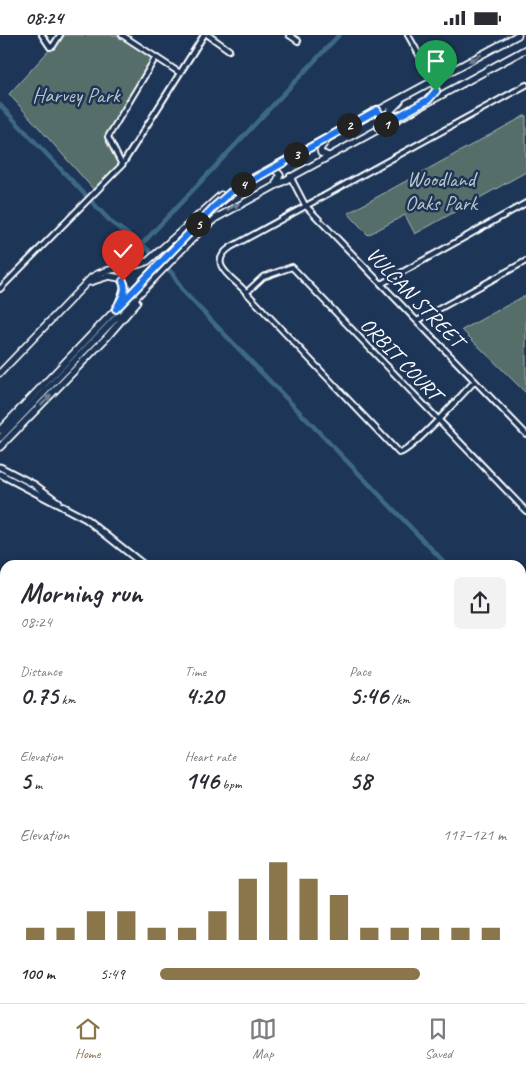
<!DOCTYPE html>
<html lang="en">
<head>
<meta charset="utf-8">
<style>
  :root { --surface:#fff; --page:#f2f2f3; --text:#2b2b33; --muted:#7c7c81; --line:#e1e1e2; --accent:#8a764a }
  body { margin:0; font-family:Caveat,sans-serif; background:var(--page); color:var(--text); height:100vh; display:flex; flex-direction:column; font-size:19px; white-space:nowrap }
  * { box-sizing:border-box; margin:0 }
  p { font-size:16px; color:var(--muted) }
  .icon { flex:none; width:28px; height:28px; fill:none; stroke:currentColor; stroke-width:2; stroke-linecap:round; stroke-linejoin:round }
  .map { position:relative; flex:1; overflow:hidden }
  .sheet { position:absolute; left:0px; top:525px; width:526px; height:444px; display:flex; flex-direction:column; background:var(--surface); border-radius:15px 15px 0 0; box-shadow:0 2px 8px #0003 }
  .sheet>* { flex:none }
  .pin { position:absolute; display:grid; place-items:center; width:42px; height:42px; color:#fff; margin:-51px -21px; border-radius:50% 50% 50% 0; rotate:-45deg; box-shadow:0 0 5px #0007 }
  .pin .icon { rotate:45deg }
  .km { position:absolute; width:25px; height:25px; margin:-12px; border-radius:50%; background:#222; color:#fff; font-size:14px; line-height:25px; text-align:center }
  .round { display:grid; place-items:center; flex:none; width:52px; height:52px; border-radius:8px; background:var(--page) }
  .overview { display:flex; align-items:center; justify-content:space-between; height:85px; padding:0 20px }
  h1 { font-size:28px; font-weight:800; line-height:38px }
  .stats { display:grid; grid-template-columns:repeat(3,1fr); gap:8px; height:85px; padding:5px 20px }
  .stats div { display:grid; align-content:center }
  .stats b { font-size:25px; font-weight:800 }
  .stats small { font-size:14px; font-weight:400 }
  .stats p { font-size:14px }
  .chart { height:140px; padding:10px 20px }
  .chart p { display:flex; justify-content:space-between }
  .chart svg { width:100%; height:90px; margin-top:5px; stroke:var(--accent); stroke-width:6 }
  ul { padding:0 20px; list-style:none; font-size:16px }
  li { display:grid; grid-template-columns:80px 60px 1fr; align-items:center; height:38px }
  li i { height:12px; border-radius:6px; background:var(--accent) }
  .status { display:flex; justify-content:space-between; align-items:center; height:35px; padding:0 25px; background:var(--surface); direction:ltr }
  .status svg { height:14px; fill:currentColor }
  .dock { display:flex; justify-content:space-around; align-items:center; height:70px; border-top:1px solid var(--line); background:var(--surface); font-size:14px; color:var(--muted) }
  .dock a { display:grid; justify-items:center; gap:2px }
  .dock .selected { color:var(--accent) }
  .map>svg:first-child { display:block }
</style>
</head>
<body>
<div class="status"><b>08:24</b><svg viewBox="0 0 49 12"><path d="M0 12V9h3v3zM5 12V6h3v6zM10 12V3h3v9zM15 12V0h3v12zM26 1h20v11H26zM47 4h2v5h-2z"/></svg></div>
<div class="map">
<svg width="526" height="968" viewBox="0 0 526 968">
  <rect width="100%" height="100%" fill="#1d3557"/>
  <filter id="ink" filterUnits="userSpaceOnUse"><feTurbulence type="fractalNoise" baseFrequency=".02" numOctaves="2"/><feDisplacementMap in="SourceGraphic" scale="10" xChannelSelector="R" yChannelSelector="G"/><feConvolveMatrix kernelMatrix="1 2 1 2 8 2 1 2 1" color-interpolation-filters="sRGB"/></filter>
  <g filter="url(#ink)">
    <path fill="#546e6b" stroke="#aab6b5" d="M60 0H122L156 22 108 102 122 130 94 155 9 59 53 11Z
      M526 80V137L415 199 405 180 368 200 348 178Z
      M526 260V358L462 295Z
      M0 666 5 670V964H321L326 968H0Z"/>
    <path fill="#3e6985" stroke="#8ba5b6" d="M0 537 5 541V651L0 647Z
      M330 964H442L446 968H334Z"/>
    <g fill="none" stroke-linecap="round" stroke-linejoin="round">
      <path stroke="#3e6985" stroke-width="4.5" d="M0 70 112 188 142 209 172 238 183 256 447 530
        M142 209 339 0
        M521 606 526 611"/>
      <defs>
        <path id="minor" d="M42 0 50 12 53 11 60 0
          M122 0 180 38
          M208 0 229 15
          M289 0 298 6
          M408 0 433 45
          M122 130 108 102 156 22
          M290 141 305 170 526 399
          M381 249 526 168
          M0 254 122 130 204 0
          M246 258 263 242 292 232 526 476
          M417 286 526 226
          M475 346C463 358 411 417 399 418L243 254C230 241 207 228 231 212L526 50"/>
        <path id="secondary" d="M0 432 35 450 58 467
          M0 439 86 484 144 530
          M521 892 526 897"/>
        <path id="primary" d="M431 62 436 55 433 45
          M377 75 383 84 380 91
          M397 81H393L390 76 400 66
          M327 105 320 114 321 118 328 121
          M273 132 280 140 276 148
          M90 247 109 241 120 243 125 251 120 266
          M0 338 92 242C109 231 130 235 148 226L221 160
          M0 395 215 171 253 143 518 0
          M0 403 197 199 216 183 526 14
          M0 412 107 302 137 267"/>
      </defs>
      <use href="#minor" stroke="#fff" stroke-width="8"/>
      <use href="#secondary" stroke="#fff" stroke-width="9"/>
      <use href="#primary" stroke="#fff" stroke-width="9"/>
      <use href="#minor" stroke="#1d3557" stroke-width="4"/>
      <use href="#secondary" stroke="#1d3557" stroke-width="5"/>
      <use href="#primary" stroke="#1d3557" stroke-width="5.5"/>
    </g>
    <defs><path id="oneway-solid" d="M-6-.8H1V-3.2L6.5 0L1 3.2V.8H-6Z" transform="scale(1.25)"/></defs>
    <g fill="#6c7c92">
      <use href="#oneway-solid" transform="translate(475 23) rotate(152)"/>
      <use href="#oneway-solid" transform="translate(233 172) rotate(-29)"/>
      <use href="#oneway-solid" transform="translate(46 365) rotate(-45)"/>
    </g>
  </g>
  <g fill="none" stroke-linecap="round" stroke-linejoin="round" filter="url(#ink)">
    <defs>
      <path id="route" d="M123 246C128 256 121 265 116 274L215 171 231 157 377 75 383 84 379 92 428 65 436 56"/>
    </defs>
    <use href="#route" stroke="#fff" stroke-width="10"/>
    <use href="#route" stroke="#1a73e8" stroke-width="6"/>
  </g>
  <g text-anchor="middle" stroke-width="5" stroke-linejoin="round" paint-order="stroke">
    <g font-size="21" fill="#bbc5c4" stroke="#1d3557">
      <text x="76" y="67">Harvey Park</text>
      <text x="441" y="151">Woodland<tspan x="441" dy="24">Oaks Park</tspan></text>
    </g>
    <g font-size="21" fill="#fff" stroke="#1d3557">
      <text transform="translate(415 262) rotate(46)" y="7">VULCAN STREET</text>
      <text transform="translate(401 324) rotate(46)" y="7">ORBIT COURT</text>
    </g>
  </g>
</svg>
<div class="pin" style="left:436px;top:56px;background:#1e9e55"><svg class="icon" aria-label="arrive" viewBox="0 0 24 24"><path d="M6 21V4h12l-3 4 3 4H6"/></svg></div>
<div class="pin" style="left:123px;top:246px;background:#d93025"><svg class="icon" aria-label="check" viewBox="0 0 24 24"><path d="M5 12l5 5 9-10"/></svg></div>
<b class="km" style="left:386px;top:89px">1</b>
<b class="km" style="left:349px;top:90px">2</b>
<b class="km" style="left:296px;top:119px">3</b>
<b class="km" style="left:243px;top:149px">4</b>
<b class="km" style="left:198px;top:189px">5</b>
<section class="sheet">
<div class="overview"><div><h1>Morning run</h1><p>08:24</p></div><a class="round"><svg class="icon" aria-label="share" viewBox="0 0 24 24"><path d="M12 15V3M7 8l5-5 5 5M5 13v7h14v-7"/></svg></a></div>
<div class="stats">
<div><p>Distance</p><b>0.75<small> km</small></b></div>
<div><p>Time</p><b>4:20</b></div>
<div><p>Pace</p><b>5:46<small> /km</small></b></div>
</div>
<div class="stats">
<div><p>Elevation</p><b>5<small> m</small></b></div>
<div><p>Heart rate</p><b>146<small> bpm</small></b></div>
<div><p>kcal</p><b>58</b></div>
</div>
<div class="chart"><p><span>Elevation</span>117–121 m</p>
<svg viewBox="0 0 160 44" preserveAspectRatio="none"><path d="M5 44V38M15 44V38M25 44V30M35 44V30M45 44V38M55 44V38M65 44V30M75 44V14M85 44V6M95 44V14M105 44V22M115 44V38M125 44V38M135 44V38M145 44V38M155 44V38"/></svg>
</div>
<ul>
<li><b>100 m</b>5:49<i style="width:75%"></i></li>
</ul>
</section>
</div>
<nav class="dock">
<a class="selected"><svg class="icon" aria-label="home" viewBox="0 0 24 24"><path d="M3 11l9-7 9 7M6 9v11h12V9"/></svg>Home</a>
<a><svg class="icon" aria-label="map" viewBox="0 0 24 24"><path d="M3 6l6-2 6 2 6-2v14l-6 2-6-2-6 2zM9 4v14M15 6v14"/></svg>Map</a>
<a><svg class="icon" aria-label="saved" viewBox="0 0 24 24"><path d="M7 4h10v16l-5-4-5 4z"/></svg>Saved</a>
</nav>
</body>
</html>
